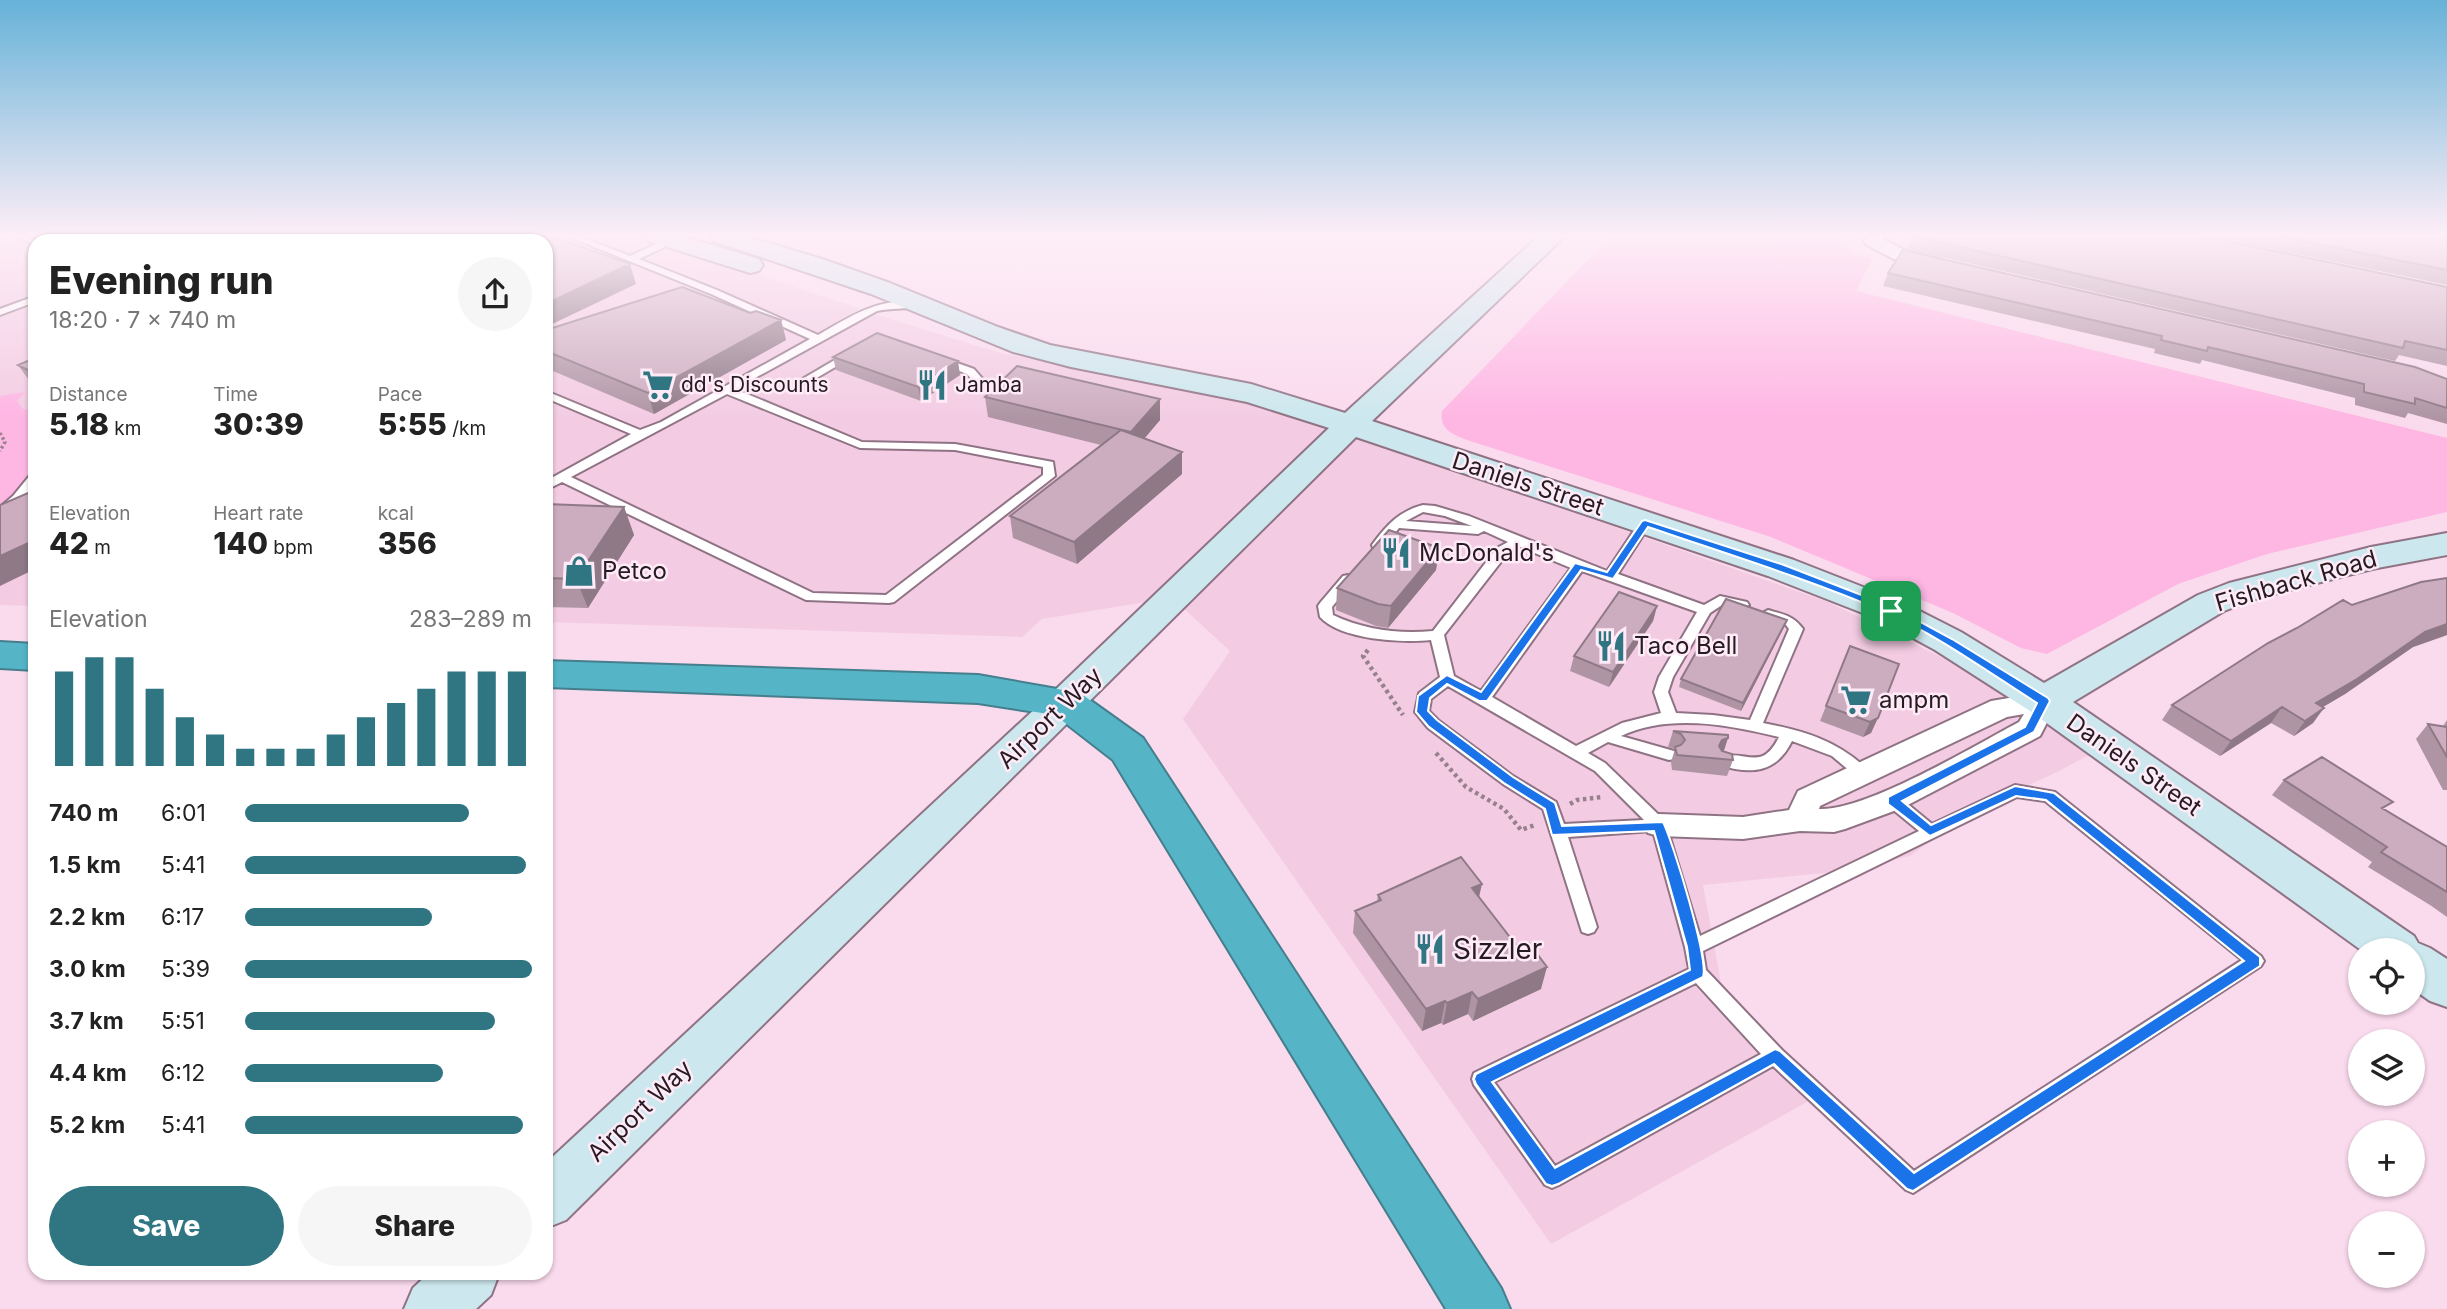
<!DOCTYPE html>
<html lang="en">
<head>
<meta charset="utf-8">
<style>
  :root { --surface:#fff; --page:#f6f6f6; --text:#222; --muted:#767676; --accent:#2f7582 }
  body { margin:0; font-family:Inter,sans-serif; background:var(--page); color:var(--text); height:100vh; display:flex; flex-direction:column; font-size:26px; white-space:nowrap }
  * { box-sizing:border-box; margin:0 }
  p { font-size:23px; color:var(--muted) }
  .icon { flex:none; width:38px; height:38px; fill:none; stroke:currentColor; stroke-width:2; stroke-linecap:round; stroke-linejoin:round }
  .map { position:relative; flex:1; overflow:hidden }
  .panel { position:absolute; left:28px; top:234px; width:525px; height:1046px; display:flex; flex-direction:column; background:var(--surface); border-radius:21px; box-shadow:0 2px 5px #0004 }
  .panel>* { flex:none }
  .fabs { position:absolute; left:2348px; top:938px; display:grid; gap:14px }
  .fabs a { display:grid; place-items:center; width:77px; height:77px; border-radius:50%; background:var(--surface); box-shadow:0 2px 5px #0004; font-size:35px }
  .pin { position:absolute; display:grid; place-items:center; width:60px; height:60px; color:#fff; margin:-30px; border-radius:14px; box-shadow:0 4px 10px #0006 }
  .round { display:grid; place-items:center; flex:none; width:74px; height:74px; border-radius:37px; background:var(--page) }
  .headline { display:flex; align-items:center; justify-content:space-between; height:119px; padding:0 21px }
  h1 { font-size:38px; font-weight:800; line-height:52px }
  .stats { display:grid; grid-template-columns:repeat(3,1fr); gap:10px; height:119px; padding:7px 21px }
  .stats div { display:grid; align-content:center }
  .stats b { font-size:30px; font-weight:800 }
  .stats small { font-size:19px; font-weight:400 }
  .stats p { font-size:19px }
  .chart { height:196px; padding:14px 21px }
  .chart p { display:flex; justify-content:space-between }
  .chart svg { width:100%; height:126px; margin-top:7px; stroke:var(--accent); stroke-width:6 }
  .button { display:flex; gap:14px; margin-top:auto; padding:14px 21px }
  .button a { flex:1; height:80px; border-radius:42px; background:var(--accent); color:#fff; font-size:28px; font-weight:800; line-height:80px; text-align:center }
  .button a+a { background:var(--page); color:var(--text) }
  ul { padding:0 21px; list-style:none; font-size:23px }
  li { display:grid; grid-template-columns:112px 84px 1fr; align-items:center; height:52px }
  li i { height:18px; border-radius:9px; background:var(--accent) }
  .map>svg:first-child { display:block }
</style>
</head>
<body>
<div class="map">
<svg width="2447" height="1309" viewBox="0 0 2447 1309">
  <rect width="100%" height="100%" fill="#fadaed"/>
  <path fill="#f3cce3" d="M0 236H644L884 317 1000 353 1220 395 1328 427 1164 599 1042 619 1022 637 546 622V242H35V606L0 605Z
    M1353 435 1828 602 1945 659 2095 752 2055 773 1973 810 1910 856 1833 872 1703 885 1721 983 1825 1092 1551 1244 1183 719 1230 651 1180 605Z"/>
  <path fill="#feb6e3" d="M1611 236H1841L1840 240 1855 253 1872 259 1856 291 2447 438V512L2267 554 2178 584 2047 654 2021 648 1953 613 1771 537 1467 440C1453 434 1439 430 1442 411Z
    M25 392 17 401 23 409 35 411C35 463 42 471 0 508V396Z"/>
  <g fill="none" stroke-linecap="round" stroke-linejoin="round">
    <defs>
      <path id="lane" d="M16 236H28L39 242H35V245Z
        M281 236H292L284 242H272Z
        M567 236H579L630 256 669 238H675V242L639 259 717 290 818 335C850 317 880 296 919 303V307C905 309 891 308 877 311L735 389 862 442 955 444 1053 462 1055 476 894 602 889 603 806 600 562 482 546 490V481L631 434 546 398V391L640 430 661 422 810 339 711 294ZM727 394 860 448 955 450 1043 467V475L886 595 813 593 571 477Z
        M35 296V302L0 315V309Z
        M850 351 854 352V356L808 383H800L799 381Z
        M943 358 974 369 987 384 982 387 978 386 967 374 939 363V359Z
        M35 473V485L21 502 0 517V507L13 496 31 474Z
        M1423 505 1435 506 1469 516 1607 571 1641 520H1649L1651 523 1618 574 1704 605 1720 596 1747 602 1749 605 1742 609 1722 605 1710 613 1673 677 1668 692 1676 713 1713 715 1750 720 1789 629 1786 625 1763 617 1761 614 1768 610C1783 614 1794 616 1803 629L1763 723C1804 731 1836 740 1867 769L1870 773 1867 777H1857L1832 756 1792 741C1776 773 1752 775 1719 765L1716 761 1719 757C1747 749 1761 773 1779 737 1730 725 1669 713 1621 736L1674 751 1677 755 1674 759 1669 760 1608 742 1588 753 1605 763 1665 821 1700 936 1919 831 1886 804 1884 800 1886 796H1898L1932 824 2015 785 2055 792 2261 956 2264 961 2261 966 1913 1193 1906 1190 1773 1066 1559 1185 1552 1188 1545 1185 1474 1085 1472 1079 1474 1073 1689 969 1685 947 1653 831 1568 837 1597 927 1594 932 1588 934 1582 932 1543 809 1503 784 1428 728 1415 712 1419 693 1440 677 1431 640C1402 643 1341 640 1320 617L1318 606 1320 603 1343 576 1348 575 1355 579 1332 607 1333 615C1365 630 1398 634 1433 631L1497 548 1508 542 1484 531 1478 534 1399 528 1383 548H1373L1372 545C1386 526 1399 511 1423 505ZM1423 512 1445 516 1472 526 1406 521ZM1518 546 1571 568 1481 691 1454 676 1444 635 1507 554ZM1582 571 1697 612 1659 677 1654 692 1661 713 1622 723 1576 746 1492 697ZM1448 686 1595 771 1644 820 1564 824 1556 802 1513 776 1438 720 1429 711 1431 699ZM2017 797 2045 801 2242 960 1914 1171 1782 1050 1706 970 1703 951ZM1696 983 1761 1054 1555 1166 1494 1082Z"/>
      <path id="street" d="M1868 236H1884L1883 239 1906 251 1940 259 1943 263 1934 268 1894 259 1867 245 1864 241Z
        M2044 692 2054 694 2058 701 2040 736 1902 808 1845 829 1834 832 1800 831 1743 839 1659 836 1648 833 1644 825 1648 817 1659 814 1743 817 1789 810 1798 791 1991 701ZM2024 714 2019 722C1974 746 1866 811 1819 809L1820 806 2007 717Z"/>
      <path id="secondary" d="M645 236H682L759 259 763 265 759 271 750 273 648 241Z
        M709 236H746L822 259 890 283 998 327 1050 345 1251 384 1345 413 1539 236H1565L1372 421 1794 560 1904 603 1961 632 2044 683 2198 595 2229 583 2371 547 2447 533V555L2372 569 2255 599 2224 611 2073 702 2414 936 2418 943 2430 948 2447 959V1007L2430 1001 2413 989V950H2361L2030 711 1935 650 1878 619 1768 576 1356 437 566 1220 546 1228V1163L1052 693 1329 428 1247 402 1071 367 1013 352 871 294 713 241Z
        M428 1274H499L491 1295 476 1309H404L413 1288Z"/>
      <path id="highway" d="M0 642 35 644V670L0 668Z
        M546 661 978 675 1080 693 1143 738 1501 1288 1510 1309H1446L1113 760 1055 715 978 703 546 687Z"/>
    </defs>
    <use href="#lane" stroke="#8f7384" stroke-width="4"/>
    <use href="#street" stroke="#8f7384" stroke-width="4"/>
    <use href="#secondary" stroke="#8f7384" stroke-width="4"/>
    <use href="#highway" stroke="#457e8c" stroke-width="4"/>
    <path stroke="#97818e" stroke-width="3.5" stroke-dasharray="2.5 2.5" stroke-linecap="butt" d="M57 236 71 242
      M0 433 5 442 0 451"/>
    <path stroke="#97818e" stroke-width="4.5" stroke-dasharray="3.5 3.5" stroke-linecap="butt" d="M1368 650 1363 656 1403 715
      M1436 753 1466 787 1504 809 1521 830 1535 825
      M1570 804 1577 800 1602 797"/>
    <use href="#lane" fill="#fff" fill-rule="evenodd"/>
    <use href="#street" fill="#fff" fill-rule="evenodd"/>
    <use href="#secondary" fill="#cce8ee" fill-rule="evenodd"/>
    <use href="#highway" fill="#55b4c6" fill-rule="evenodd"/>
  </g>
  <path fill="#af95a4" d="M98 236H249L234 242H111Z
    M1912 236 2447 287V366L2399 355 2395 361 1907 249Z
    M2210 236H2447V285Z
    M1888 273 2447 379V424L2408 413 2405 418 2355 405V398L2202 360 2200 364 2154 353 2155 349 1883 286Z
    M750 313 781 320 786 340 654 414 546 368V330Z
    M833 357 960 375 921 401 836 370Z
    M35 358V386L31 383 18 365Z
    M985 397 1160 420 1144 439 1182 452V474L1077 564 1013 538 1010 516 1101 445 988 417Z
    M546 504 624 507 634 535 588 608 546 607Z
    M1439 548 1436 570 1388 628 1376 626 1336 610 1337 588Z
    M2447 578V635L2413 647 2345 694 2323 707 2313 723 2294 736 2271 723 2220 756 2162 720 2172 705 2352 605Z
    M1657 606 1653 621 1609 687 1570 671 1574 656Z
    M1784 627 1741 711 1679 687 1681 679Z
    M1850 646 1899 664 1871 733 1863 737 1820 721Z
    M2447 720V790H2443L2416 739 2428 724 2443 726Z
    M1673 731 1724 752 1733 760 1727 776 1672 770 1671 762 1675 749 1668 747Z
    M2284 780 2386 810 2447 847V917L2430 905 2368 867 2372 862 2272 795Z
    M1378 895 1479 897 1541 989 1473 1021 1468 1014 1443 1025 1441 1023 1422 1031 1353 933 1355 911 1377 901Z"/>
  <path fill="#8f7986" d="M127 236H146L150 242H130Z
    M181 236H249L234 242H171L169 240Z
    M630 264 636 284 546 327V304Z
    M781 320 786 340 654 414 648 393Z
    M958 361 960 375 921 401 918 387Z
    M1160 399V420L1132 453 1131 432Z
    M1182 452V474L1077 564 1074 542Z
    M624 507 634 535 588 608 576 579Z
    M35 540V569L0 586V556Z
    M1439 548 1436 570 1388 628 1391 606Z
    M1657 606 1653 621 1609 687 1613 672Z
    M1787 620 1784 627 1741 711 1743 703Z
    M2447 624V635L2413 647 2345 694 2304 718 2316 703 2425 632Z
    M2282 707 2271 723 2220 756 2231 741Z
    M2324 708 2313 723 2294 736 2305 721Z
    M1878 718 1871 733 1863 737 1870 722Z
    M1728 738 1723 754 1717 755 1713 761 1719 746 1722 740Z
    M1482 884 1477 906 1472 888Z
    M1547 967 1541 989 1473 1021 1478 999Z
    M1472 992 1468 1014 1443 1025 1447 1003Z
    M1445 1001 1441 1023 1422 1031 1426 1009Z"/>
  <path fill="#ccadbf" stroke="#8f7986" stroke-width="2" d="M161 236H181L169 240Z
    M294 236H429L444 242H291Z
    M531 236H551L630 264 546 304V242H517Z
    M1912 236H2203L2447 287V350L2405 341 2403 348Z
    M2278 236H2447V270Z
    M1903 250 2415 367 2447 379V408L2415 398V404L2364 392V384L2208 347 2207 351 2161 340 2162 336 1888 273Z
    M682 287 750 313 756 311 781 320 648 393 546 351V330Z
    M877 333 958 361 918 387 833 357Z
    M35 358V374L18 365Z
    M1017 366 1160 399 1131 432 985 397Z
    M1121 430 1182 452 1074 542 1010 516Z
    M35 490V540L0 556V505Z
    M546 504 624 507 576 579 546 578Z
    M1389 530 1439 548 1391 606 1378 604 1337 588Z
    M2447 578V624L2425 632 2357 679 2316 703 2324 708 2305 721 2282 707 2231 741 2172 705 2268 643 2297 628 2343 600 2352 605 2421 582Z
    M1619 592 1657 606 1613 672 1574 656Z
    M1726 599 1787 620 1743 703 1681 679Z
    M1850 646 1899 664 1878 718 1870 722 1826 706Z
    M2428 724 2447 727V757Z
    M1673 731 1728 735V738L1722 740 1719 746 1722 751 1732 754 1733 760 1677 755 1675 747 1681 745 1685 740 1681 734Z
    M2322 757 2393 802 2382 808 2447 847V892L2381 852 2387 847 2284 780Z
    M1461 857 1482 884 1472 888 1516 945 1529 943 1547 967 1478 999 1472 992 1447 1003 1445 1001 1426 1009 1355 911 1381 900 1378 895Z"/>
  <linearGradient id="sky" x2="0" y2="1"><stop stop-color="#66b2d8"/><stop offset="0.56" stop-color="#fdeef7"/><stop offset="1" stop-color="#fdeef7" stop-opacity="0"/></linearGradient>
  <rect width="2447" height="419" fill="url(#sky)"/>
  <path fill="#1a73e8" stroke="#fff" stroke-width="2" fill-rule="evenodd" d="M1645 520 1784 565 1895 608 1952 639 2048 698 2050 701 2034 732 1902 801 1931 825 2015 786 2054 793 2260 957V966L1913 1191 1907 1189 1774 1064 1558 1184 1552 1186 1546 1184 1476 1084 1474 1079 1476 1074 1690 970 1687 947 1654 831 1552 835 1545 809 1504 783 1428 726 1416 712 1418 696 1447 675 1481 692 1575 563 1607 572 1642 521ZM1648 527C1727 554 1808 579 1885 612 1939 636 1988 672 2037 703L2025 727 1888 797V804L1930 836 2016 796 2046 800 2244 961 1914 1173 1780 1051 1775 1049 1555 1168 1492 1082 1703 977C1709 960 1673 842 1663 822L1562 826 1555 803 1513 777 1437 720 1428 711 1430 698 1447 684 1479 701H1487L1581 570 1613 579Z"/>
  <defs>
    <symbol id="supermarket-bare" viewBox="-9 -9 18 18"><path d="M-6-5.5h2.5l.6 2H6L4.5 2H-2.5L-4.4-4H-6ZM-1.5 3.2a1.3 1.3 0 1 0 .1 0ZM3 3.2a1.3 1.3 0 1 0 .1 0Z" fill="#2f7582" stroke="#ffebf7" stroke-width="2.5" paint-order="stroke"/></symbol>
    <symbol id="restaurant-bare" viewBox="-9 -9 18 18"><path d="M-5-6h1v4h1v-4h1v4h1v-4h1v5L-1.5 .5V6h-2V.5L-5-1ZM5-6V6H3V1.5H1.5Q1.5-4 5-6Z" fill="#2f7582" stroke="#ffebf7" stroke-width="2.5" paint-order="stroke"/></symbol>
    <symbol id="shop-bare" viewBox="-9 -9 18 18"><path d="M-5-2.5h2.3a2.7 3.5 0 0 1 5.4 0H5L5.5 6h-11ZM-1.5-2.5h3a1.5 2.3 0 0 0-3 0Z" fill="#2f7582" stroke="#ffebf7" stroke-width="2.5" paint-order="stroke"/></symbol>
  </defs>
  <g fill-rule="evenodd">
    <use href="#supermarket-bare" x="636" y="363" width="44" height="44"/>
    <use href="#restaurant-bare" x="910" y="363" width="44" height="44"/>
    <use href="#restaurant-bare" x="1374" y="531" width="44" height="44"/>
    <use href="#shop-bare" x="557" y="549" width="44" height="44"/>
    <use href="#restaurant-bare" x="1589" y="624" width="44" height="44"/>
    <use href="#supermarket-bare" x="1834" y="678" width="44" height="44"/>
    <use href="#restaurant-bare" x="1408" y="927" width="44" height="44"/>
  </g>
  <g text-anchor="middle" stroke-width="5" stroke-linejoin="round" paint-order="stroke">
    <g font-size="21" fill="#261b21" stroke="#ffebf7" text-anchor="start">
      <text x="681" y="392">dd's Discounts</text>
      <text x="955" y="392">Jamba</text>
    </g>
    <g font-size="24" fill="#261b21" stroke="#ffebf7">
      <text transform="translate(1528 484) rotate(18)" y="8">Daniels Street</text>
      <text transform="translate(2296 581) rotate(-16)" y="8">Fishback Road</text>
      <text transform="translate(1050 718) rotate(-44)" y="8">Airport Way</text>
      <text transform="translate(2134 765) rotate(35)" y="8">Daniels Street</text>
      <text transform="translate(640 1111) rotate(-44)" y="8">Airport Way</text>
    </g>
    <g font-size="24" fill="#261b21" stroke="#ffebf7" text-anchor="start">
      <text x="1419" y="561">McDonald's</text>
      <text x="602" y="579">Petco</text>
      <text x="1634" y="654">Taco Bell</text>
      <text x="1879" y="708">ampm</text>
    </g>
    <g font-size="28" fill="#261b21" stroke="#ffebf7" text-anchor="start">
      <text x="1453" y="959">Sizzler</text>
    </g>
  </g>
</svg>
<div class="fabs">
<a><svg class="icon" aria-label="locate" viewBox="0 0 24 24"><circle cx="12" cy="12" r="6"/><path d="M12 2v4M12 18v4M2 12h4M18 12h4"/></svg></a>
<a><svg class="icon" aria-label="layers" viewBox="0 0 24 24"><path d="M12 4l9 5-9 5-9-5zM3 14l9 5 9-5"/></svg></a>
<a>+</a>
<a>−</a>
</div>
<div class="pin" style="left:1891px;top:611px;background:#1e9e55"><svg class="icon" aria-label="arrive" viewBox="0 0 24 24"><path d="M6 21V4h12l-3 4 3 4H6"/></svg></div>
<section class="panel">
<div class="headline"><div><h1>Evening run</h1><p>18:20 · 7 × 740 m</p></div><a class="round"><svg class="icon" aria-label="share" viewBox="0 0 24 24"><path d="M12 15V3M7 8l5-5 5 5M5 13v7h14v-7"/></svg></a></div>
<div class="stats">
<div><p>Distance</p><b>5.18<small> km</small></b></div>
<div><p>Time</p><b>30:39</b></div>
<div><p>Pace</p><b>5:55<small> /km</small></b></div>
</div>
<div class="stats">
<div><p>Elevation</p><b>42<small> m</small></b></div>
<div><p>Heart rate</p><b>140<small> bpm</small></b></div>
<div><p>kcal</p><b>356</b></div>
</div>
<div class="chart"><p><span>Elevation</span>283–289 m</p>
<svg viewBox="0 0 160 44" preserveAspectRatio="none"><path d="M5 44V11M15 44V6M25 44V6M35 44V17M45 44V27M55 44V33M65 44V38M75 44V38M85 44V38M95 44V33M105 44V27M115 44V22M125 44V17M135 44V11M145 44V11M155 44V11"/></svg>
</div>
<ul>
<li><b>740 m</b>6:01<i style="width:78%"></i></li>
<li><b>1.5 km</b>5:41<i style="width:98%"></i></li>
<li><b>2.2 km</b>6:17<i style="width:65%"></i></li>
<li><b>3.0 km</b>5:39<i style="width:100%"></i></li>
<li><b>3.7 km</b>5:51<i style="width:87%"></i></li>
<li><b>4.4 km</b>6:12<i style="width:69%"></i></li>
<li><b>5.2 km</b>5:41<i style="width:97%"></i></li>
</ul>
<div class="button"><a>Save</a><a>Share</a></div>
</section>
</div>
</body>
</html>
